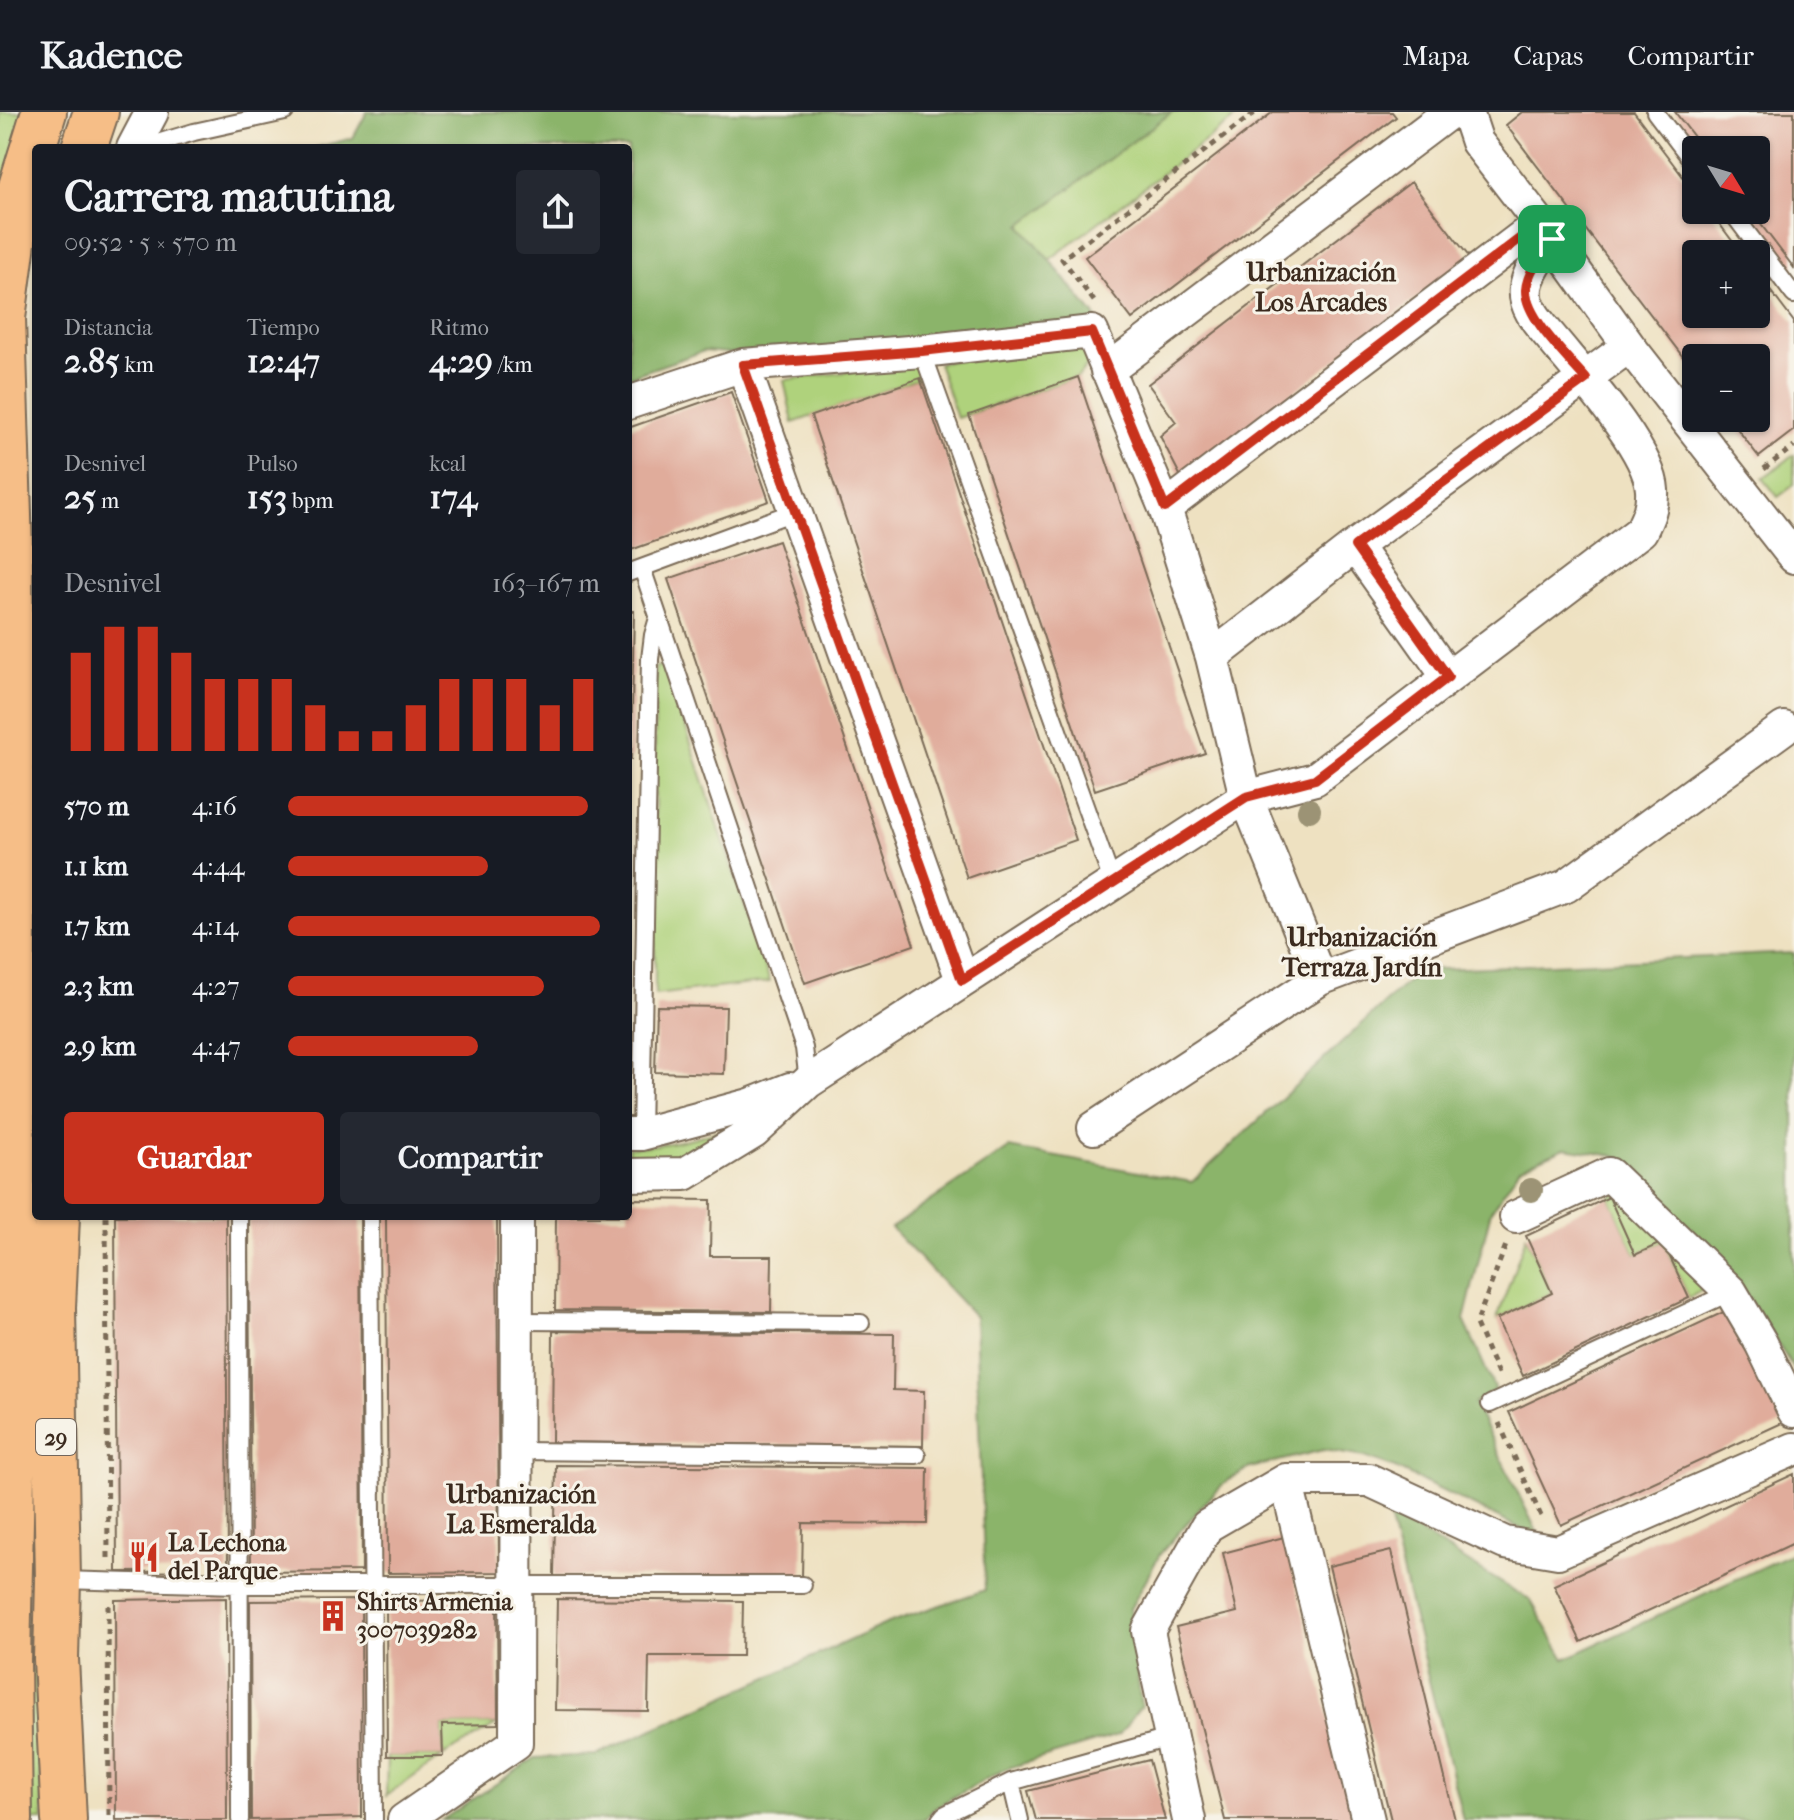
<!DOCTYPE html>
<html lang="es">
<head>
<meta charset="utf-8">
<style>
  :root { --surface:#171b24; --page:#242831; --text:#f1f3f6; --muted:#9ea1a6; --line:#363941; --accent:#c8321e }
  body { margin:0; font-family:"IM FELL French Canon",serif; background:var(--page); color:var(--text); height:100vh; display:flex; flex-direction:column; font-size:30px; white-space:nowrap }
  * { box-sizing:border-box; margin:0 }
  p { font-size:26px; color:var(--muted) }
  .icon { flex:none; width:44px; height:44px; fill:none; stroke:currentColor; stroke-width:2; stroke-linecap:round; stroke-linejoin:round }
  .map { position:relative; flex:1; overflow:hidden }
  .sheet { position:absolute; left:32px; top:32px; width:600px; height:1076px; display:flex; flex-direction:column; background:var(--surface); border-radius:8px; box-shadow:0 2px 6px #0004 }
  .sheet>* { flex:none }
  .needle { width:52px; rotate:128deg }
  .tools { position:absolute; left:1682px; top:24px; display:grid; gap:16px }
  .tools a { display:grid; place-items:center; width:88px; height:88px; border-radius:8px; background:var(--surface); box-shadow:0 2px 6px #0004; font-size:40px }
  .pin { position:absolute; display:grid; place-items:center; width:68px; height:68px; color:#fff; margin:-34px; border-radius:16px; box-shadow:0 4px 12px #0006 }
  .round { display:grid; place-items:center; flex:none; width:84px; height:84px; border-radius:8px; background:var(--page) }
  .headline { display:flex; align-items:center; justify-content:space-between; height:136px; padding:0 32px }
  h1 { font-size:44px; font-weight:800; line-height:60px }
  .metrics { display:grid; grid-template-columns:repeat(3,1fr); gap:12px; height:136px; padding:8px 32px }
  .metrics div { display:grid; align-content:center }
  .metrics b { font-size:34px; font-weight:800 }
  .metrics small { font-size:22px; font-weight:400 }
  .metrics p { font-size:22px }
  .chart { height:224px; padding:16px 32px }
  .chart p { display:flex; justify-content:space-between }
  .chart svg { width:100%; height:144px; margin-top:8px; stroke:var(--accent); stroke-width:6 }
  .cta { display:flex; gap:16px; margin-top:auto; padding:16px 32px }
  .cta a { flex:1; height:92px; border-radius:8px; background:var(--accent); color:#fff; font-size:32px; font-weight:800; line-height:92px; text-align:center }
  .cta a+a { background:var(--page); color:var(--text) }
  ul { padding:0 32px; list-style:none; font-size:26px }
  li { display:grid; grid-template-columns:128px 96px 1fr; align-items:center; height:60px }
  li i { height:20px; border-radius:10px; background:var(--accent) }
  header { display:flex; align-items:center; gap:48px; box-sizing:border-box; height:112px; padding:0 40px; background:var(--surface); border-bottom:2px solid var(--line) }
  header strong { font-size:38px }
  nav { display:flex; gap:44px; margin-inline-start:auto; font-size:28px }
  .map>svg:first-child { display:block }
</style>
</head>
<body>
<header>
<strong>Kadence</strong>
<nav><a>Mapa</a><a>Capas</a><a>Compartir</a></nav>
</header>
<div class="map">
<svg width="1794" height="1708" viewBox="0 0 1794 1708">
  <rect width="100%" height="100%" fill="#f7f3e8"/>
  <filter id="ink" filterUnits="userSpaceOnUse"><feTurbulence type="fractalNoise" baseFrequency=".0125" numOctaves="2"/><feDisplacementMap in="SourceGraphic" scale="16" xChannelSelector="R" yChannelSelector="G"/><feConvolveMatrix kernelMatrix="1 2 1 2 8 2 1 2 1" color-interpolation-filters="sRGB"/></filter>
  <filter id="wash" filterUnits="userSpaceOnUse"><feTurbulence type="fractalNoise" baseFrequency=".006" numOctaves="4" result="noise"/><feDisplacementMap in="SourceGraphic" scale="32" xChannelSelector="R" yChannelSelector="G"/><feGaussianBlur stdDeviation="1.8" result="paint"/><feColorMatrix in="noise" values="0 0 0 0 0 0 0 0 0 0 0 0 0 0 0 0 0 1.4 0 .05"/><feComposite in="paint" operator="in"/></filter>
  <g filter="url(#wash)">
    <rect width="100%" height="100%" fill="#eee1c1"/>
    <path fill="#afd27b" stroke="#757e4c" stroke-width="2" d="M0 0H24L0 94Z
      M1172 0H1243L1049 148 1020 113Z
      M1087 227 1096 243 1078 265 957 306 938 251Z
      M917 251 920 266 793 311 784 268Z
      M1794 343V373L1778 385 1763 366Z
      M665 553 770 870 655 883V555Z
      M746 1009 684 1050H628V1035C668 1035 709 1023 746 1009Z
      M1618 1080 1712 1172 1689 1186 1663 1130 1635 1143 1609 1085Z
      M1526 1124 1552 1181 1497 1207Z
      M27 1558H35L44 1708H28Z
      M498 1612 443 1644 386 1684 387 1644H443L442 1613Z"/>
    <path fill="#8bb46b" stroke="#636f44" stroke-width="2" d="M367 0H1172L1021 113 1103 214 749 243 704 239 628 265V36H315L353 26Z
      M1794 841V1257L1742 1177 1621 1045 1565 1036 1520 1056 1491 1099 1464 1208 1495 1278 1474 1291 1540 1426 1395 1356 1364 1345 1323 1338 1250 1356 1228 1368 1207 1388 1160 1442 1130 1497 1141 1594 1119 1623 1005 1657 935 1695 925 1708H442L535 1646 596 1643 888 1511 985 1478 975 1205 891 1116 1009 1036 1192 1070 1420 858Z
      M1388 1401 1531 1489 1565 1547 1794 1440V1708H1463Z"/>
    <g id="blocks">
      <path fill="#e0ac9b" d="M1273 0H1392L1396 5 1132 207 1085 145Z
        M1522 0H1634L1696 82V98H1709L1742 142H1696V202H1756V160L1794 210V318L1759 345 1729 306H1756V246H1696V262L1506 13Z
        M1675 0H1794V156L1750 98H1756V38H1704Z
        M1411 70 1470 146 1181 365 1160 324 1176 310 1148 272Z
        M1078 265 1205 641 1095 678 969 303Z
        M920 266 1076 728 967 766 811 304Z
        M731 280 769 389 628 439V316Z
        M778 429 914 833 805 871 668 467Z
        M628 499H634L631 647H628Z
        M657 894 726 895 724 962 655 960Z
        M1609 1085 1635 1143 1663 1130 1689 1186 1523 1264 1497 1207 1552 1181 1526 1124Z
        M628 1087 711 1088 710 1144H772L771 1200 555 1198 556 1104H628Z
        M115 1104H226L228 1459 117 1460Z
        M249 1104H360L362 1459 251 1460Z
        M386 1104H497L499 1460 388 1461Z
        M1730 1197 1782 1311 1561 1413 1509 1300Z
        M553 1219 894 1222 893 1278 924 1279 923 1334 552 1330Z
        M556 1353 928 1356 927 1412 803 1411 802 1466 554 1464Z
        M1794 1362V1431L1581 1530 1554 1473Z
        M1284 1425 1354 1708H1225L1176 1515 1237 1500 1223 1441Z
        M1391 1439 1419 1557 1455 1708H1391L1329 1454Z
        M226 1486 227 1708H116L115 1488Z
        M557 1487 743 1489 742 1544H649L648 1599 555 1598Z
        M361 1488 362 1705 251 1708 250 1489Z
        M497 1488 498 1612 442 1613 443 1644H387L386 1489Z
        M1149 1648 1165 1708H1036L1028 1679Z"/>
    </g>
  </g>
  <g filter="url(#ink)">
    <use href="#blocks" fill-opacity="0" stroke="#7a6a57" stroke-width="2"/>
    <g fill="none" stroke-linecap="round" stroke-linejoin="round">
      <defs>
        <path id="service" d="M1655 0 1696 54
          M141 36 194 20 285 0
          M1730 98 1794 183
          M922 239 1113 772
          M642 456 804 936 808 970
          M628 461 796 399
          M641 1022 650 547 653 523 658 506
          M239 1104 240 1708
          M370 1104 374 1708
          M516 1209 861 1211
          M1490 1292 1731 1180
          M516 1339 917 1343
          M61 1468 237 1473H803
          M1011 1670 1020 1708
          M940 1708 944 1703 1011 1670 1169 1626"/>
        <path id="minor" d="M1467 0 1477 30 1552 127 1629 234 1794 445
          M133 36 152 0
          M743 253 962 868
          M1107 259 1450 0
          M628 291 743 253 922 239 1092 220 1165 396 1212 545 1246 685 1320 867 1566 774 1784 616
          M1165 396 1539 112
          M1355 434 1448 565
          M1212 545 1355 434 1629 234
          M1094 1016 1320 867
          M628 1022H641L750 993 790 977
          M628 1063 685 1062 754 1020 808 970 1246 685 1315 667 1641 419C1648 405 1653 394 1652 378 1650 338 1581 262 1554 229 1543 215 1523 197 1526 176 1528 159 1543 141 1552 127
          M1516 1105 1609 1062 1731 1180 1761 1231 1794 1299
          M1286 1368 1368 1708
          M404 1708 516 1631 517 1104
          M1189 1708 1148 1519 1207 1414 1286 1368H1369L1505 1431 1558 1440 1794 1337"/>
        <path id="primary" d="M84 36 96 0
          M57 1104 53 1196 58 1468 56 1547 64 1708
          M10 1708 8 1548 12 1362 13 806 10 436 3 206 20 78 44 0"/>
      </defs>
      <use href="#service" stroke="#7a6a57" stroke-width="20"/>
      <use href="#minor" stroke="#7a6a57" stroke-width="36"/>
      <use href="#primary" stroke="#7a6a57" stroke-width="48"/>
      <path stroke="#7a6a57" stroke-width="5" stroke-dasharray="6 6" stroke-linecap="butt" d="M1094 189 1062 147 1256 0
        M1764 357 1794 334
        M106 1104 108 1447
        M1498 1262 1476 1212 1506 1133
        M1499 1311 1541 1404
        M108 1493 109 1708"/>
      <use href="#service" stroke="#fff" stroke-width="16"/>
      <use href="#minor" stroke="#fff" stroke-width="32"/>
      <use href="#primary" stroke="#f6be87" stroke-width="44"/>
    </g>
    <g fill="#9c9374">
      <circle cx="1309" cy="698" r="12"/>
      <circle cx="1531" cy="1078" r="12"/>
    </g>
  </g>
  <g fill="none" stroke-linecap="round" stroke-linejoin="round" filter="url(#ink)">
    <defs>
      <path id="route" d="M1539 112 1552 127C1542 141 1527 161 1526 178 1525 205 1568 246 1586 267L1355 434 1448 565 1315 667 1246 685 962 868 743 253 922 239 1092 220 1165 396Z"/>
    </defs>
    <use href="#route" stroke="#fff" stroke-width="16"/>
    <use href="#route" stroke="#c8321e" stroke-width="10"/>
  </g>
  <defs>
    <symbol id="restaurant-bare" viewBox="-9 -9 18 18"><path d="M-5-6h1v4h1v-4h1v4h1v-4h1v5L-1.5 .5V6h-2V.5L-5-1ZM5-6V6H3V1.5H1.5Q1.5-4 5-6Z" fill="#c8321e" stroke="#f7f3e8" stroke-width="2.5" paint-order="stroke"/></symbol>
    <symbol id="building-bare" viewBox="-9 -9 18 18"><path d="M-4-6H4V6H1V3H-1V6H-4ZM-2.5-4.3h1.7v1.8h-1.7ZM.8-4.3h1.7v1.8H.8ZM-2.5-1h1.7V.8h-1.7ZM.8-1h1.7V.8H.8Z" fill="#c8321e" stroke="#f7f3e8" stroke-width="2.5" paint-order="stroke"/></symbol>
  </defs>
  <g fill-rule="evenodd">
    <use href="#restaurant-bare" x="122" y="1423" width="44" height="44"/>
    <use href="#building-bare" x="311" y="1482" width="44" height="44"/>
  </g>
  <g text-anchor="middle" stroke-width="6" stroke-linejoin="round" paint-order="stroke">
    <rect fill="#f7f3e8" stroke="#73665b" stroke-width="2" x="36" y="1307" width="40" height="36" rx="6"/>
    <g font-size="22" font-weight="bold" fill="#3b2a1e">
      <text x="56" y="1333">29</text>
    </g>
    <g font-size="24" font-weight="bold" fill="#3b2a1e" stroke="#f7f3e8" text-anchor="start">
      <text x="168" y="1439">La Lechona<tspan x="168" dy="28">del Parque</tspan></text>
      <text x="357" y="1498">Shirts Armenia<tspan x="357" dy="28">3007039282</tspan></text>
    </g>
    <g font-size="26" font-weight="bold" fill="#3b2a1e" stroke="#f7f3e8">
      <text x="1321" y="169">Urbanización<tspan x="1321" dy="30">Los Arcades</tspan></text>
      <text x="1362" y="834">Urbanización<tspan x="1362" dy="30">Terraza Jardín</tspan></text>
      <text x="521" y="1391">Urbanización<tspan x="521" dy="30">La Esmeralda</tspan></text>
    </g>
  </g>
</svg>
<div class="tools">
<a><svg class="needle" viewBox="-14 -14 28 28"><path d="M0-13l5 13h-10z" fill="#e53935"/><path d="M0 13l5-13h-10z" fill="#9ea1a6"/></svg></a>
<a>+</a>
<a>−</a>
</div>
<div class="pin" style="left:1552px;top:127px;background:#1e9e55"><svg class="icon" aria-label="arrive" viewBox="0 0 24 24"><path d="M6 21V4h12l-3 4 3 4H6"/></svg></div>
<section class="sheet">
<div class="headline"><div><h1>Carrera matutina</h1><p>09:52 · 5 × 570 m</p></div><a class="round"><svg class="icon" aria-label="share" viewBox="0 0 24 24"><path d="M12 15V3M7 8l5-5 5 5M5 13v7h14v-7"/></svg></a></div>
<div class="metrics">
<div><p>Distancia</p><b>2.85<small> km</small></b></div>
<div><p>Tiempo</p><b>12:47</b></div>
<div><p>Ritmo</p><b>4:29<small> /km</small></b></div>
</div>
<div class="metrics">
<div><p>Desnivel</p><b>25<small> m</small></b></div>
<div><p>Pulso</p><b>153<small> bpm</small></b></div>
<div><p>kcal</p><b>174</b></div>
</div>
<div class="chart"><p><span>Desnivel</span>163–167 m</p>
<svg viewBox="0 0 160 44" preserveAspectRatio="none"><path d="M5 44V14M15 44V6M25 44V6M35 44V14M45 44V22M55 44V22M65 44V22M75 44V30M85 44V38M95 44V38M105 44V30M115 44V22M125 44V22M135 44V22M145 44V30M155 44V22"/></svg>
</div>
<ul>
<li><b>570 m</b>4:16<i style="width:96%"></i></li>
<li><b>1.1 km</b>4:44<i style="width:64%"></i></li>
<li><b>1.7 km</b>4:14<i style="width:100%"></i></li>
<li><b>2.3 km</b>4:27<i style="width:82%"></i></li>
<li><b>2.9 km</b>4:47<i style="width:61%"></i></li>
</ul>
<div class="cta"><a>Guardar</a><a>Compartir</a></div>
</section>
</div>
</body>
</html>
